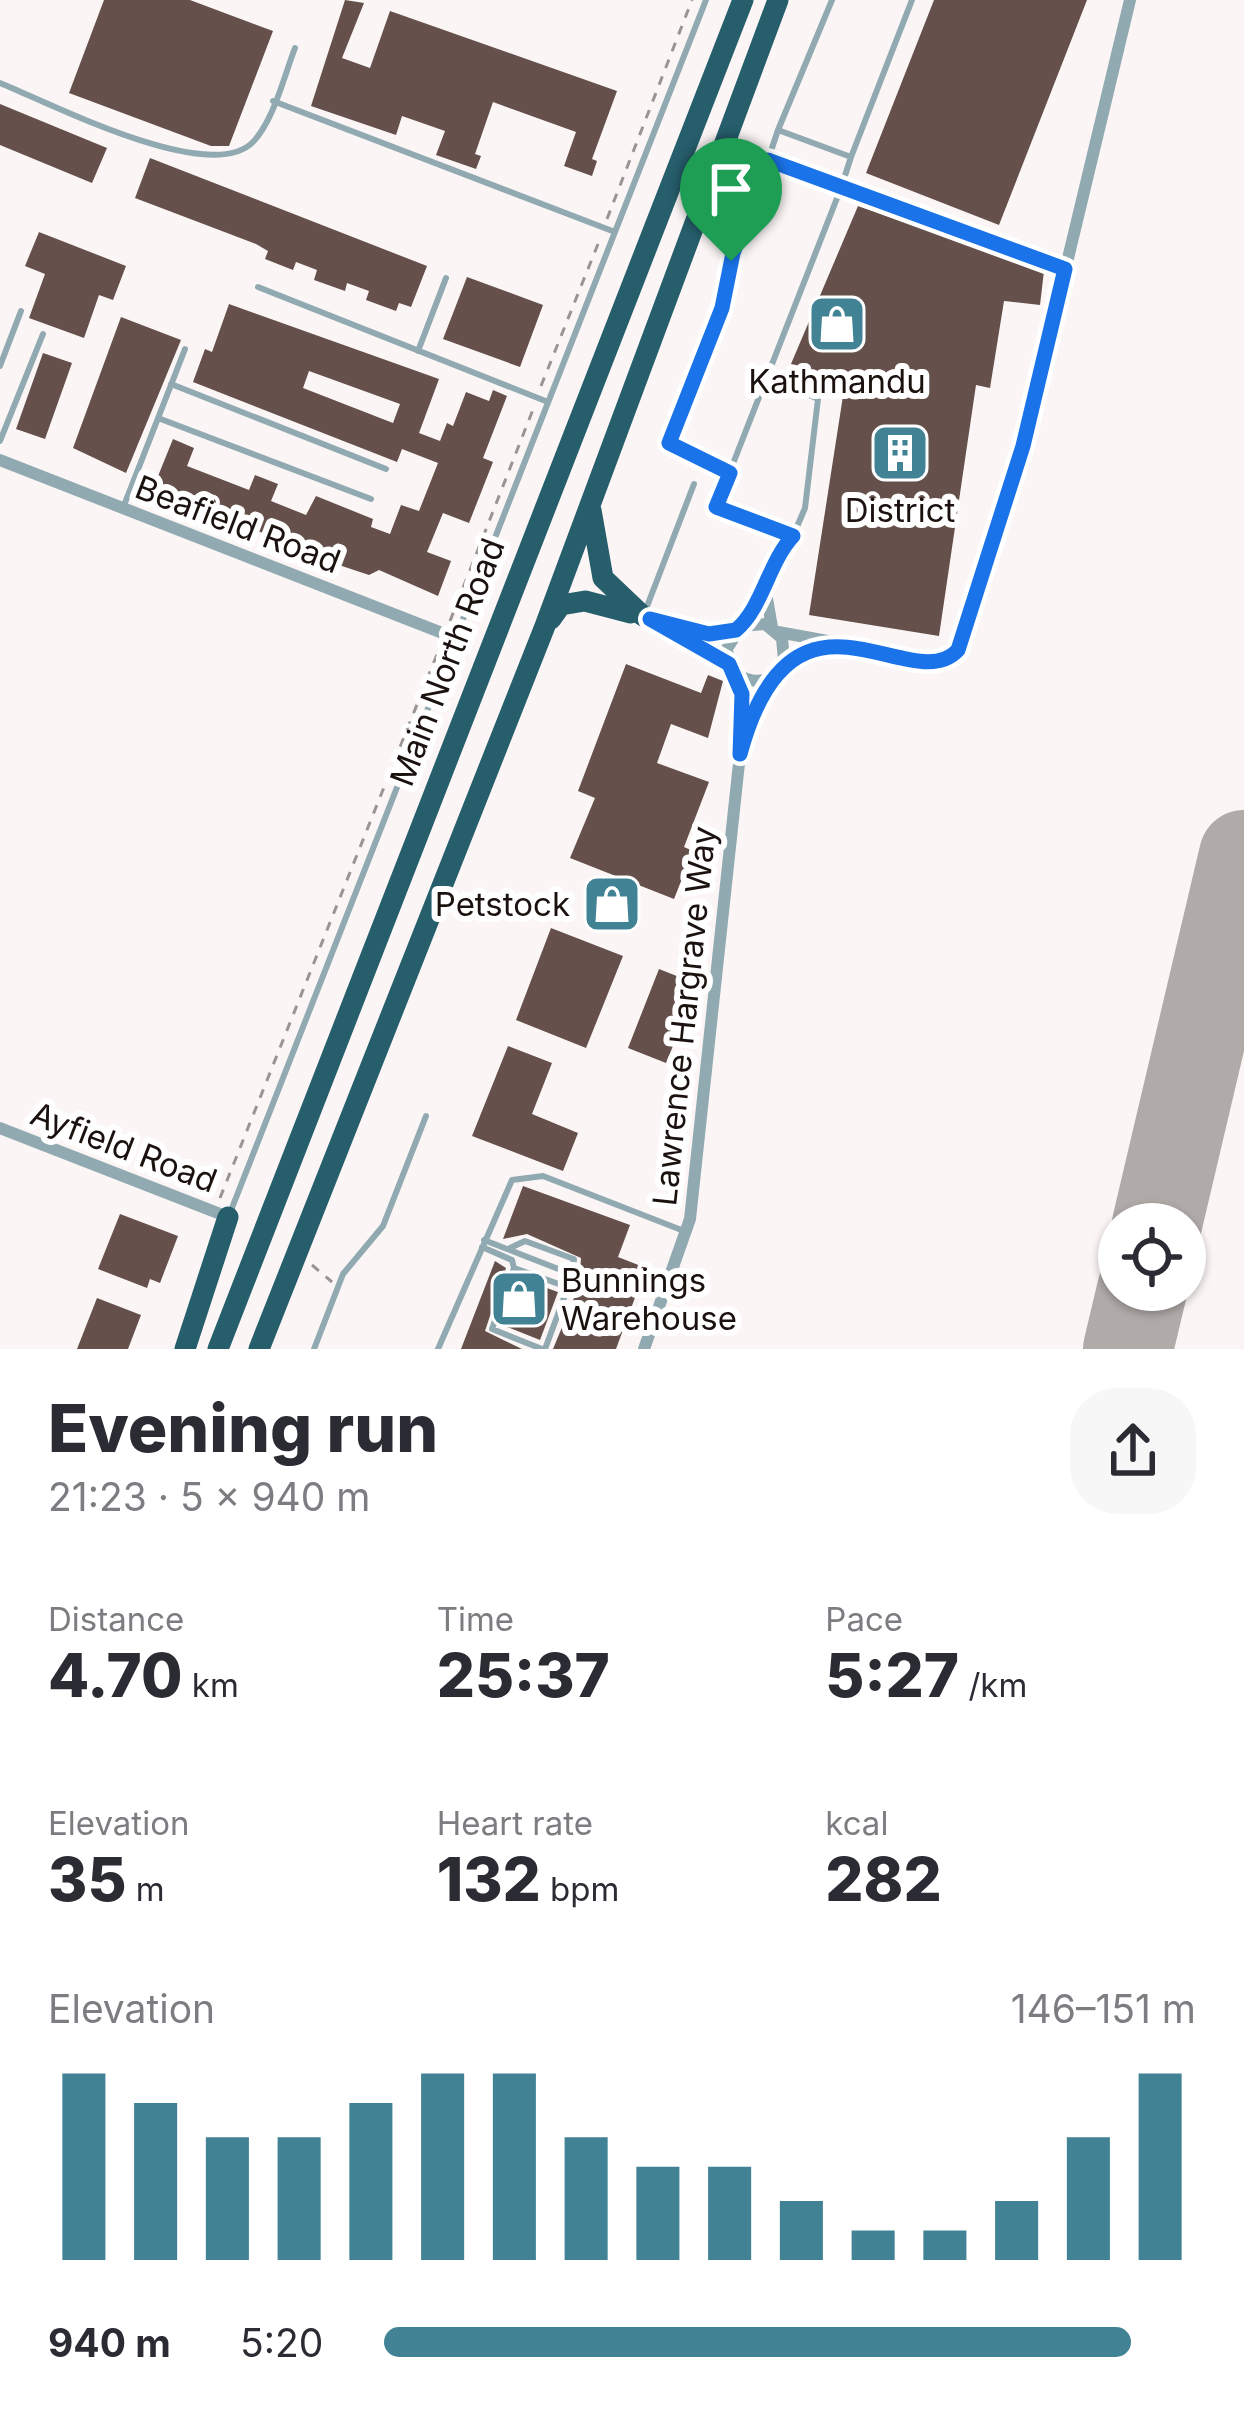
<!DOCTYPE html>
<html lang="en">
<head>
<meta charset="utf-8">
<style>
  :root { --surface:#fff; --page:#f7f7f7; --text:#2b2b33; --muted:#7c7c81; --accent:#418394 }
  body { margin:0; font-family:Inter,sans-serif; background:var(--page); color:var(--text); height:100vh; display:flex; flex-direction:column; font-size:45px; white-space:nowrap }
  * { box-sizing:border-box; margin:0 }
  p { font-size:39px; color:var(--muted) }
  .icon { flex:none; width:66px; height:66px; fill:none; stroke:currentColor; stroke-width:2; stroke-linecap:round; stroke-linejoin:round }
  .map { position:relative; height:1349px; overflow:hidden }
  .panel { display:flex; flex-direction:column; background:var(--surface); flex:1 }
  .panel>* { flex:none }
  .fabs { position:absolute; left:1098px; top:1203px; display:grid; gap:24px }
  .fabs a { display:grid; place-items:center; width:108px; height:108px; border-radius:50%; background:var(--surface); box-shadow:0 3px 9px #0004; font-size:60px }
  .pin { position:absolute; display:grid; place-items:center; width:102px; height:102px; color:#fff; margin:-123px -51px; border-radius:50% 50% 50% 0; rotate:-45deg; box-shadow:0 0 12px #0007 }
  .pin .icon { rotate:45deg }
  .round { display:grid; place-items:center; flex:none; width:126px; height:126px; border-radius:48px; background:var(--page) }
  .head { display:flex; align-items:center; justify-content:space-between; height:204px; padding:0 48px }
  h1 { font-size:66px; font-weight:800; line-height:90px }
  .figures { display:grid; grid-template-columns:repeat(3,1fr); gap:18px; height:204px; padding:12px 48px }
  .figures div { display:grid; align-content:center }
  .figures b { font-size:60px; font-weight:800 }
  .figures small { font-size:33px; font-weight:400 }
  .figures p { font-size:33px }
  .chart { height:336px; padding:24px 48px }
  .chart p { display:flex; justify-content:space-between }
  .chart svg { width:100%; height:216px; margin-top:12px; stroke:var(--accent); stroke-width:6 }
  ul { padding:0 48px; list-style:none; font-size:39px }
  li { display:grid; grid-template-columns:192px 144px 1fr; align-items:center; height:90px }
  li i { height:30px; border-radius:15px; background:var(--accent) }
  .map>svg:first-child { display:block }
</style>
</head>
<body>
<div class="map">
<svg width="1244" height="1349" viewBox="0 0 1244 1349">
  <rect width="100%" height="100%" fill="#fbf6f5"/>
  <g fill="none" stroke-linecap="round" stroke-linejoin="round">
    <path stroke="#b0aaa8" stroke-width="90" d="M1157 1224 1244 855
      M1128 1349 1142 1290"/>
  </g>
  <path fill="#65504b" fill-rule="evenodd" d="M104 0H190L273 31 229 146H211L69 93Z
    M345 0 364 3 342 58 370 68 390 11 617 91 592 159 597 161 592 176 564 166 576 132 493 102 475 154 481 156 476 169 436 155 445 131 402 116 396 135 311 106Z
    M934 0H1087L999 225 866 173Z
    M0 104 107 148 92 183 0 145Z
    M150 158 427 266 411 307 399 303 396 311 366 300 369 291 347 283 345 291 314 280 317 270 296 262 293 270 265 259 268 251 256 244 135 198Z
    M858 206 1044 271 1040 305 1004 301 990 388 976 385 939 636 809 615 845 383 791 364Z
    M39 232 126 266 113 300 99 295 84 338 29 318 45 274 25 266Z
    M467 277 543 305 520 367 443 339Z
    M229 304 439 379 419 433 440 441 447 423 453 426 466 392 489 401 493 390 507 396 483 458 493 462 469 523 443 513 427 552 451 561 438 596 379 570 369 575 330 562 154 486 173 439 194 448 187 466 249 490 255 475 278 484 271 501 306 515 316 496 373 519 371 527 390 534 401 505 419 511 438 463 402 449 397 462 193 382 205 349 212 352ZM309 371 400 404 393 423 303 388Z
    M121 317 181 340 126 473 73 448Z
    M43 353 72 363 45 439 16 429Z
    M626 664 701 693 708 675 723 681 708 738 671 724 657 763 709 782 684 847 693 851 674 899 570 858 595 798 578 791Z
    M551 928 623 956 586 1048 516 1020Z
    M659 969 692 982 668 1038 675 1041 666 1063 628 1048Z
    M508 1046 552 1063 532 1114 578 1133 563 1171 472 1136Z
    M523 1186 630 1225 618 1257 646 1268 616 1349H553L579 1286 581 1258 527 1234 503 1239Z
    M120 1214 178 1236 160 1283 150 1279 147 1288 98 1269Z
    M495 1261 506 1268 485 1331 522 1349H461Z
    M519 1278 558 1292 540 1340 502 1325Z
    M97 1298 141 1315 128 1349H77Z"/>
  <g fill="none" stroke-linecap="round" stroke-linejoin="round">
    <path stroke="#9a9492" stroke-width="3" stroke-dasharray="9 9" stroke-linecap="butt" d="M607 219 692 0
      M541 386 600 239
      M450 621 534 407
      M220 1198 440 647
      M312 1265 332 1282"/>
    <path stroke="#91aab1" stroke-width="6" d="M832 0 778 130 851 157 912 0
      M0 83C52 104 210 186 253 142 274 120 284 76 295 48
      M273 101 615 232
      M778 130 768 160 841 188 851 157
      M258 287 548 402
      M418 351 446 278
      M0 366 21 311
      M768 376 818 399 805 508 793 536
      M171 384 386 469
      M158 418 371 499
      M0 441 43 334
      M729 473 669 443 723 308 733 253 768 160
      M123 508 185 349
      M765 574 793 536 716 507 841 188 1065 269
      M646 609 694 484
      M230 1213 706 0
      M484 1240 561 1270 571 1279 545 1349
      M482 1247 512 1260 514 1268 492 1329 542 1349
      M510 1248 525 1241 574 1259 572 1284
      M514 1268 570 1288
      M314 1349 343 1274 383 1226 426 1116
      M438 1349 512 1180 543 1176 684 1231"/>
    <path stroke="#91aab1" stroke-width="12" d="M0 460 455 638
      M765 587 772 627
      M643 616 729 664
      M674 625 709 634 736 630
      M743 626 765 624 782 638 784 661C775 681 757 686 738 675L726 650 750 613 765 574
      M778 632 855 646
      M781 668C837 625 930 679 958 649L1023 446 1130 0
      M734 673 742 694 739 741
      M0 1128 228 1217
      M644 1349 690 1219 740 754 769 679"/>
    <path stroke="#265e6c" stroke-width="21" d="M591 510 603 578 643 616
      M551 619 561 605 585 601 631 613
      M185 1349 228 1217
      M218 1349 743 0
      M259 1349 545 626 778 0"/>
  </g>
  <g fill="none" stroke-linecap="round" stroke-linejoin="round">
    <defs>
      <path id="route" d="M768 160 1065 269 1023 446 958 650C911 701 793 558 740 754L742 694 729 664 650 619 709 634 736 630C763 607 768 563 793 536L716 507 730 473 669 443 722 308 733 253Z"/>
    </defs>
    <use href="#route" stroke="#fff" stroke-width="24"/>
    <use href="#route" stroke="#1a73e8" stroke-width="15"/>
  </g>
  <defs>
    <symbol id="shop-square" viewBox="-11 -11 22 22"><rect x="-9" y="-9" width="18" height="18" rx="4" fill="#418394" stroke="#fff"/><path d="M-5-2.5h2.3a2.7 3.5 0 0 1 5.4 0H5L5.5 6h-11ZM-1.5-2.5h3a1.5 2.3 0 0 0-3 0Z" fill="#fff"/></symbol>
    <symbol id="building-square" viewBox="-11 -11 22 22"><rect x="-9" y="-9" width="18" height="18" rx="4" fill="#418394" stroke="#fff"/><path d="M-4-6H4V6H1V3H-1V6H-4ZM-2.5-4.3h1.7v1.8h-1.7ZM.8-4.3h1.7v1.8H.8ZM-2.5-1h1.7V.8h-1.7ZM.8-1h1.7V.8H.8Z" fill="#fff"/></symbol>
  </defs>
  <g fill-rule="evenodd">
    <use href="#shop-square" x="804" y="291" width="66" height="66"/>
    <use href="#building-square" x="867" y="420" width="66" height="66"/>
    <use href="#shop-square" x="579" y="871" width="66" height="66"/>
    <use href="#shop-square" x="486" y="1266" width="66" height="66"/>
  </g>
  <g text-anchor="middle" stroke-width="12" stroke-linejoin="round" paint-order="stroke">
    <g font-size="33" fill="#1b1210" stroke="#fff">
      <text x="837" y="393">Kathmandu</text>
      <text x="900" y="522">District</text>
      <text x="570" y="916" text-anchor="end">Petstock</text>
      <text x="561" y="1292" text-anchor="start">Bunnings<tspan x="561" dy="38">Warehouse</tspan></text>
    </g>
    <g font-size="33" fill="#1b1210" stroke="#fff">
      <text transform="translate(238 524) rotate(21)" y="12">Beafield Road</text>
      <text transform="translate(447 662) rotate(-69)" y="12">Main North Road</text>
      <text transform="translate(684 1016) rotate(-84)" y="12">Lawrence Hargrave Way</text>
      <text transform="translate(124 1147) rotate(21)" y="12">Ayfield Road</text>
    </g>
  </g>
</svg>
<div class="fabs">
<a><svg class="icon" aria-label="locate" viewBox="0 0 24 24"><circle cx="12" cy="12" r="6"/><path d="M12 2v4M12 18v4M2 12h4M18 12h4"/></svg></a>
</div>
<div class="pin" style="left:731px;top:261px;background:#1e9e55"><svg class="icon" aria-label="arrive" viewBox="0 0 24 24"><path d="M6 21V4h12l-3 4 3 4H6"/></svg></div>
</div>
<section class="panel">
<div class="head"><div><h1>Evening run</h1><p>21:23 · 5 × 940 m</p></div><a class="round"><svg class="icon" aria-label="share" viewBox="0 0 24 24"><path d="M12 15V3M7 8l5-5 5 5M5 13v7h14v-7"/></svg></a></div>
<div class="figures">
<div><p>Distance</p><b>4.70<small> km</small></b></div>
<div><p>Time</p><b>25:37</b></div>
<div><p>Pace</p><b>5:27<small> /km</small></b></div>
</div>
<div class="figures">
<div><p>Elevation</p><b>35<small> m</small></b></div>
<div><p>Heart rate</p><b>132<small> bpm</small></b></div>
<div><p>kcal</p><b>282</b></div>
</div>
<div class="chart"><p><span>Elevation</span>146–151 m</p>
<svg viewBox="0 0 160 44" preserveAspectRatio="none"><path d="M5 44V6M15 44V12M25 44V19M35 44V19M45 44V12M55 44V6M65 44V6M75 44V19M85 44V25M95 44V25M105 44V32M115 44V38M125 44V38M135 44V32M145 44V19M155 44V6"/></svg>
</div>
<ul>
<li><b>940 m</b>5:20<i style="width:92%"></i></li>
</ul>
</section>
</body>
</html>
